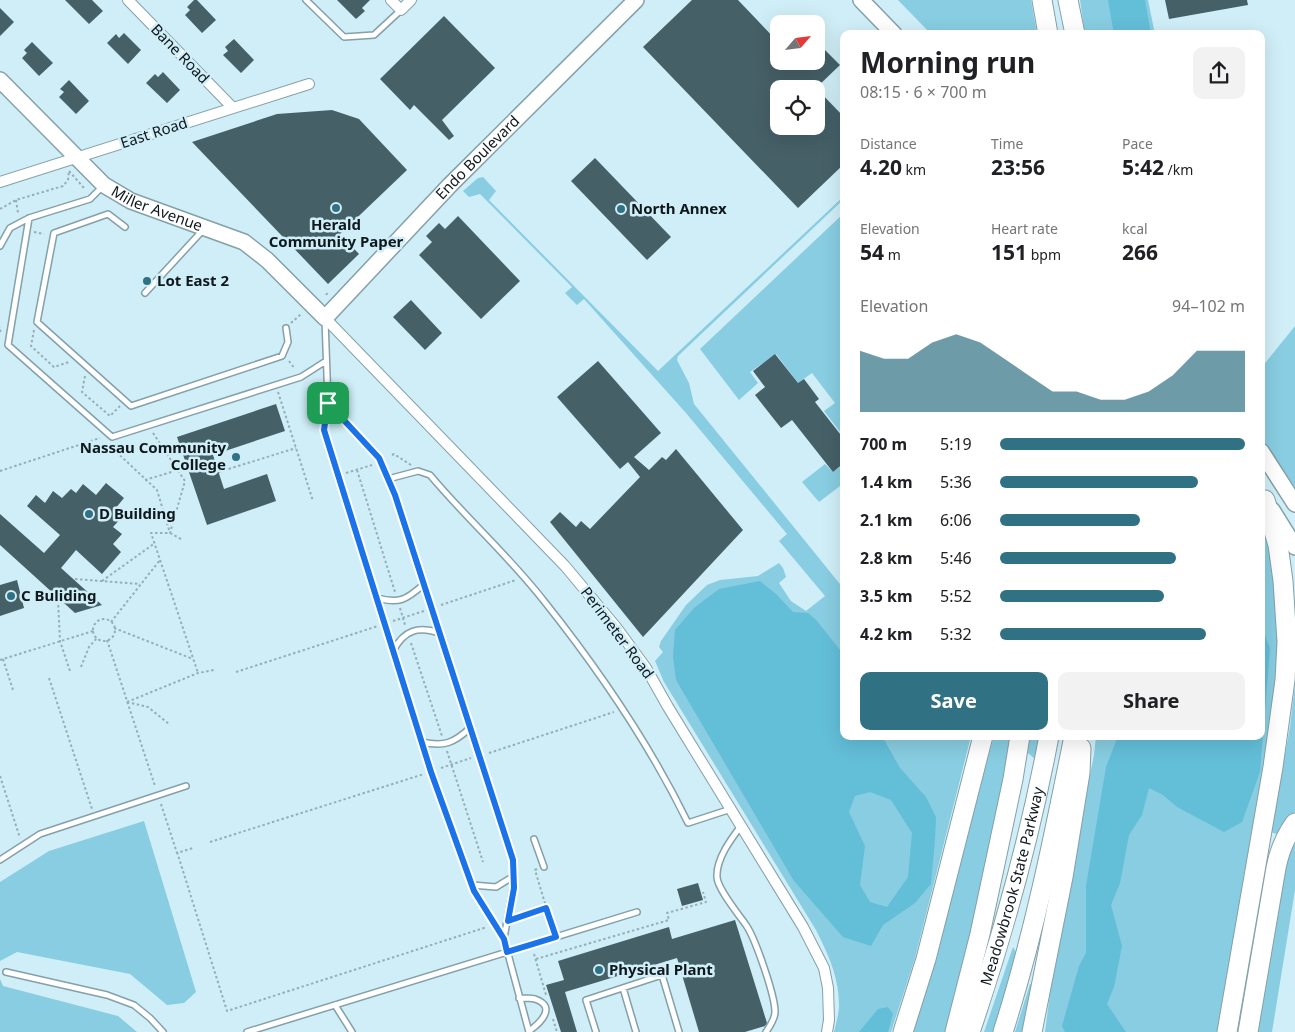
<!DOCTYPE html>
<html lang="en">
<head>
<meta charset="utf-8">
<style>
  :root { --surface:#fff; --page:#f2f2f2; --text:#202124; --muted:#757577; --accent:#307284 }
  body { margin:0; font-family:"Noto Sans",sans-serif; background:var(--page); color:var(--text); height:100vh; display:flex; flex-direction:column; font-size:19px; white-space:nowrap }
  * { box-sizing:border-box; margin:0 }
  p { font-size:16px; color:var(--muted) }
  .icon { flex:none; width:28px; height:28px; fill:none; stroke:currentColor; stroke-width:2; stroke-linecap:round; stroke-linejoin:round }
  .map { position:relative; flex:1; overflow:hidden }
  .drawer { position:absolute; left:840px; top:30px; width:425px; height:710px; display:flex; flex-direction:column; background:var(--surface); border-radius:10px; box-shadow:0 5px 20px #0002 }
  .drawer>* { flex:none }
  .needle { width:32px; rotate:62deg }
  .fabs { position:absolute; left:770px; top:15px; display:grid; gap:10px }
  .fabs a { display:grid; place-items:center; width:55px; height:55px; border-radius:10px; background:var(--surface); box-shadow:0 5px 20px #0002; font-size:25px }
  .pin { position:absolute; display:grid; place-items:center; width:42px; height:42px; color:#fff; margin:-21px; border-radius:10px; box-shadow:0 2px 8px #0006 }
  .round { display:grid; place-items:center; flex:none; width:52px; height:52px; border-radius:10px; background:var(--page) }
  .overview { display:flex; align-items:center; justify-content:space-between; height:85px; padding:0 20px }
  h1 { font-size:28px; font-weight:700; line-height:38px }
  .metrics { display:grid; grid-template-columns:repeat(3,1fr); gap:8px; height:85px; padding:5px 20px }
  .metrics div { display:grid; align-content:center }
  .metrics b { font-size:21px; font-weight:700 }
  .metrics small { font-size:14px; font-weight:400 }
  .metrics p { font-size:14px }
  .chart { height:140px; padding:10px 20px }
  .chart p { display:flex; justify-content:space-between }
  .chart svg { width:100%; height:90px; margin-top:5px; fill:var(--accent); opacity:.7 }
  .button { display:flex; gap:10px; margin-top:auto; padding:10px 20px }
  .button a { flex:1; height:58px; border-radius:10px; background:var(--accent); color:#fff; font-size:20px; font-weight:700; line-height:58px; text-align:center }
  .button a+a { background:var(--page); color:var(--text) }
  ul { padding:0 20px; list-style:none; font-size:16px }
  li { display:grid; grid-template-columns:80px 60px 1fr; align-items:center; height:38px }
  li i { height:12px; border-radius:6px; background:var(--accent) }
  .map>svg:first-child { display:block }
</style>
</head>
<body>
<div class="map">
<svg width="1295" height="1032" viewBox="0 0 1295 1032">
  <rect width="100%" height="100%" fill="#d0eef7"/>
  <path fill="#88cde1" d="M898 0H1031L1037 34H931Z
    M1080 0H1148L1155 34H1085Z
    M483 177 496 191 489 200 658 371 844 196V199L678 356 677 360 689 383 694 404 844 589V736H971L915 958 891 1032H834C836 1023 839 1014 839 1005 839 977 828 954 816 930L664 682 655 661 663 652 659 647 661 641 686 605 707 585 720 580 758 576 779 563 783 568 786 577 779 583 791 601 806 611 825 596 779 541 787 534 686 413 584 299 577 305 565 293 572 287 480 194 469 197 463 191 478 178Z
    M844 213V437L824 411 835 403 812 373 798 383 776 354 750 372 758 383 739 400 700 349Z
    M1295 326V487L1261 437V368Z
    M825 464 833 472 844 464V483L819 502 802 482Z
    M1261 523 1271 545 1282 658 1222 1032H1045L1058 931 1094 755 1096 736H1261Z
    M1295 684V812L1290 816 1279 835 1271 832 1290 727Z
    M994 736H1012L998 823 950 1032H911L943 930 974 808Z
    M1029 736H1039L1035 759 1028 753Z
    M144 821 196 992 184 1003 167 1005 130 974 17 952 0 961V882L49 851Z
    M1295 834V890L1272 1032H1255L1285 858Z
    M1013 947 1016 952 997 1022 993 1032H984Z
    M0 979 3 986 118 1016 137 1032H0Z
    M1030 984 1035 985 1024 1032H1015Z"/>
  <path fill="#63bed8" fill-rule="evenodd" d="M1108 0H1145L1151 34H1114Z
    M760 581 776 594 793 612 808 613 817 621 844 655V736H882L900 768 926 797 936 817 935 839 931 884 915 903 883 925 871 946 843 937 794 881 676 680 673 657 675 630 694 608 719 589ZM870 792 891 800 912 833 908 877 887 907 870 902 860 885 865 846 849 812 855 796Z
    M1261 625 1270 648 1260 772 1242 822 1224 832 1177 807 1163 795 1149 788 1142 815 1129 835 1120 883 1111 905 1122 946 1114 987 1107 1004 1126 1032H1065L1062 1026 1079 966 1086 953V886L1106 767 1118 736H1261Z
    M888 1007 893 1014 888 1032H859L878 1009Z"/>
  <path fill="#466068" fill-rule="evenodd" d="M65 0H92L103 11 89 24Z
    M194 0H197L216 20 202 33 185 15 190 10 187 7Z
    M337 0H370L362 8 365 11 356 19Z
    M692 0H738L779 43V61H797L805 70 814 61H816V59L825 50 840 65 816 88 844 117V164L798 208 643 47ZM816 88V126H779V89Z
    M1165 0H1247L1248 5 1169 19Z
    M0 8 14 22 0 36Z
    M444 16 495 68 442 120 454 136 449 140 414 105 410 110 380 79Z
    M124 33 141 50 128 64 107 43 116 34 119 38Z
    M234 39 254 60 241 73 223 55 228 51 225 47Z
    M32 42 53 63 39 76 22 58 27 53 24 50Z
    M163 72 180 90 167 103 146 83 155 74 158 77Z
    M69 80 89 101 76 114 59 97 64 92 60 89Z
    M332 110 359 119 407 170 340 234 359 254 328 284 192 142 277 114Z
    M595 158 671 237 647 260 571 181Z
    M458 216 520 281 481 319 419 255 432 242 426 236 439 223 445 229Z
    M411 300 442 333 425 350 393 317Z
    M775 354 798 383 804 379 819 399 815 402 844 439V463L833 472 792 420 781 428 755 395 765 387 753 371Z
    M598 361 661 433 634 457 649 470 662 457 666 460 676 449 743 530 643 637 550 522 560 512 576 527 581 521 590 529 640 477 628 462 620 469 557 397Z
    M276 404 285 431 213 455 224 489 267 474 276 501 207 525 177 437Z
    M106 483 124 498 115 509 123 516 113 527 122 534 113 544 121 552 102 574 76 550 61 568 102 605 75 613 0 545V514L44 553 60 535 27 506 36 495 45 503 53 491 62 498 71 489 76 493 83 484 96 495Z
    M17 580 24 608 0 616V585Z
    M698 883 703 900 682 906 677 889Z
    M735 920 767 1023 765 1026 745 1032H699L677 958 565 992 577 1032H561L546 985 564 980 558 961 669 927 672 939Z"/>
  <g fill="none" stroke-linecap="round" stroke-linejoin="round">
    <defs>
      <path id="lane" d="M306 0 344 37 374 35 401 10
        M29 218 8 345 112 437 301 377 326 361
        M125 227 108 214 54 233 37 322 131 406 282 356 288 342 286 328
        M0 246 10 228 29 218 90 199 103 186
        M145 293 203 230
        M325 319 328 403 324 430 427 759 474 891 504 939 529 1032
        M328 403 379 458 395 495 513 860V888L504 938
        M388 479 418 471 430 475C466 518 509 556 544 601 599 670 649 743 688 823L731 809
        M377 598C399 604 406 600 423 585
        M393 651C404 630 418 626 439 633
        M422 742C444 747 454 743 470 728
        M741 826C731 839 716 859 717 877 717 888 739 915 746 925 755 938 775 995 775 1012 775 1019 770 1026 766 1032
        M534 839 544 867
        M0 860 40 834 186 786
        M472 885 496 887 514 876
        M6 972 107 995 134 1005 150 1018 163 1032
        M623 988 636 1032
        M519 998C524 998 531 998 535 999 558 1007 539 1024 529 1031
        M335 1005 352 1032
        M247 1032 637 912
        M596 1032 586 1000 662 975 679 1032"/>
      <path id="street" d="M128 0 233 108
        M391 0 401 10 411 0
        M0 182 309 84
        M325 318 565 566 616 627 646 668 668 707 803 927 824 968 828 988 829 1020 827 1032"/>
      <g id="secondary">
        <path d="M861 0 894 34"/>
        <path id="s1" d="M0 80 104 185 131 201 244 242 267 260 325 318 450 185 636 0"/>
        <path d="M1261 451 1295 504"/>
        <path d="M1272 510 1295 547"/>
      </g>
      <g id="highway">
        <path d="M1042 0 1048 34"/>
        <path d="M1068 0 1075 34"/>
        <path d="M903 1032 926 959 983 736"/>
        <path d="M955 1032 980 934 1013 779 1020 736"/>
        <path id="s2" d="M970 1032C1003 935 1030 837 1049 736"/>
        <path d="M1003 1032C1034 935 1054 836 1074 736"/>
        <path d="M1032 1032 1063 877 1080 773 1081 748"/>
        <path d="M1227 1032 1273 767 1285 680 1287 642 1283 581 1278 545 1265 500"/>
        <path d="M1248 1032 1276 868C1279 852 1285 837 1295 823"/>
      </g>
    </defs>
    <use href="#lane" stroke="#84a0a8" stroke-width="8"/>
    <use href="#street" stroke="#84a0a8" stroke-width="12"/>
    <use href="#secondary" stroke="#84a0a8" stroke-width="18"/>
    <use href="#highway" stroke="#84a0a8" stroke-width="21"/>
    <path stroke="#96aeb5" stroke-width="2" stroke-dasharray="2.5 2.5" stroke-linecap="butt" d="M69 171 84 188
      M16 200 18 213
      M0 209 16 200 63 186 68 180 69 171
      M34 232 44 234
      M326 295 329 291
      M291 323 301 314
      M34 330 31 346 54 367 69 362
      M0 332 1 327
      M289 361 295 369
      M85 376 82 392 110 416 120 406
      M278 392 313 501
      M153 433 185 481 170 533
      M109 445 157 490 170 533
      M392 455 394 454 411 465
      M357 470 395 592
      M0 471 100 438
      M219 472 296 448
      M346 473 372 465
      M145 480 188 467
      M181 539 170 533H151L198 673
      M75 579 140 584
      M102 581 155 543
      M58 600 60 641 70 671
      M441 605 516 580
      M400 608 405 625
      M93 630a11 11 0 1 1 22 0a11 11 0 1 1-22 0Z
      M393 621 424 611
      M111 622 160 560
      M114 628 193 659
      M107 640 155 786
      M411 643 442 736
      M3 659 13 690
      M0 660 93 631
      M81 667 89 647 97 638
      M236 672 378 626
      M49 678 92 809
      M127 702 198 673 214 670
      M127 702 148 707 169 724
      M447 751 483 862
      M489 753 614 712
      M441 768 471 758
      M0 776 20 838
      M161 804 177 853 193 848
      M210 842 424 774
      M177 852 227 1011 487 927
      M537 869 535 870 553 930
      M515 918 546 908
      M534 954 546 995
      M536 959 669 920 667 913 706 902 703 892
      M553 1019 557 1032"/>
    <use href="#lane" stroke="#fff" stroke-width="5"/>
    <use href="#street" stroke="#fff" stroke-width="10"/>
    <use href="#secondary" stroke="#fff" stroke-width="15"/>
    <use href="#highway" stroke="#fff" stroke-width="19"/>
  </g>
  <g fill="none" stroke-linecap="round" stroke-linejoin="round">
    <defs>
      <path id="route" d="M328 403 379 458 395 495 513 860 514 888 508 921 546 908 556 937 507 952 504 939 474 891 431 772 324 430Z"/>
    </defs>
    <use href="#route" stroke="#fff" stroke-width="10"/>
    <use href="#route" stroke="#1a73e8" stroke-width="6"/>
  </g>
  <g fill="#307284" stroke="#d0eef7" stroke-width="2">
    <circle cx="336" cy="208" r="5"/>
    <circle cx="621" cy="209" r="5"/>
    <circle cx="147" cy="281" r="5"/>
    <circle cx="236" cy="457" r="5"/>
    <circle cx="89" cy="514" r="5"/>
    <circle cx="11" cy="596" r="5"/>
    <circle cx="599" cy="970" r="5"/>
  </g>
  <g text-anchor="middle" stroke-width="5" stroke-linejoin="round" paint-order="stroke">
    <g font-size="15" fill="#0f191d" stroke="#d0eef7">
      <text transform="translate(180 54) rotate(46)" y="5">Bane Road</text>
      <text transform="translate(154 133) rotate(-18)" y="5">East Road</text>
      <text dy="5" stroke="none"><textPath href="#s1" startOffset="632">Endo Boulevard</textPath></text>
      <text dy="5" stroke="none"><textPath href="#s1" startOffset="206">Miller Avenue</textPath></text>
      <text transform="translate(617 633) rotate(53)" y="5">Perimeter Road</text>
      <text dy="5" stroke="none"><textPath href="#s2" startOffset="152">Meadowbrook State Parkway</textPath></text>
    </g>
    <g font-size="15" font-weight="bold" fill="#0f191d" stroke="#d0eef7" text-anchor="start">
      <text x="631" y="214">North Annex</text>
      <text x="336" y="230" text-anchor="middle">Herald<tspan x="336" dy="17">Community Paper</tspan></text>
      <text x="157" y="286">Lot East 2</text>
      <text x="226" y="453" text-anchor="end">Nassau Community<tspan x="226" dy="17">College</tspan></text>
      <text x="99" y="519">D Building</text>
      <text x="21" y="601">C Buliding</text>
      <text x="609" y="975">Physical Plant</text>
    </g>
  </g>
</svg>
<div class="fabs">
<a><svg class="needle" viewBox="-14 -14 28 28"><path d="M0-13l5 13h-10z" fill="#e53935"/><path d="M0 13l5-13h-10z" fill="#757577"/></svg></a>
<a><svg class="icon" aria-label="locate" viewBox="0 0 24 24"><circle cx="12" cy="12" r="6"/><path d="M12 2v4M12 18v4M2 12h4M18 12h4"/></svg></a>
</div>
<div class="pin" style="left:328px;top:403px;background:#1e9e55"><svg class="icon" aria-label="arrive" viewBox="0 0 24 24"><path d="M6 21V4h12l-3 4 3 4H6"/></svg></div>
<section class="drawer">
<div class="overview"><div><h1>Morning run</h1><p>08:15 · 6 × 700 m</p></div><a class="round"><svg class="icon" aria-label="share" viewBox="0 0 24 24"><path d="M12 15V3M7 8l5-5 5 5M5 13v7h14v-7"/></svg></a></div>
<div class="metrics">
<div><p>Distance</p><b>4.20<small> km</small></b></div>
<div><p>Time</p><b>23:56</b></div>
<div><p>Pace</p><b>5:42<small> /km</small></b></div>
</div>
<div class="metrics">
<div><p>Elevation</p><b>54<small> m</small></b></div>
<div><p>Heart rate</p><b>151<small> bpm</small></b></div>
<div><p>kcal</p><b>266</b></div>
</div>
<div class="chart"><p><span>Elevation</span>94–102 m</p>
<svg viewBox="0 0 160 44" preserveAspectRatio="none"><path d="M0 44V14L10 18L20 18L30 10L40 6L50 10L60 18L70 26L80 34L90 34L100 38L110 38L120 34L130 26L140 14L150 14L160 14V44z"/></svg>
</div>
<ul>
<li><b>700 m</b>5:19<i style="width:100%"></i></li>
<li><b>1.4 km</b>5:36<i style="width:81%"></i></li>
<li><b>2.1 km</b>6:06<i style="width:57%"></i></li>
<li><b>2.8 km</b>5:46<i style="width:72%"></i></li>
<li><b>3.5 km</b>5:52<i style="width:67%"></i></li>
<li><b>4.2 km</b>5:32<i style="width:84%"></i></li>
</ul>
<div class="button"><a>Save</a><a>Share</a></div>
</section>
</div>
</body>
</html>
